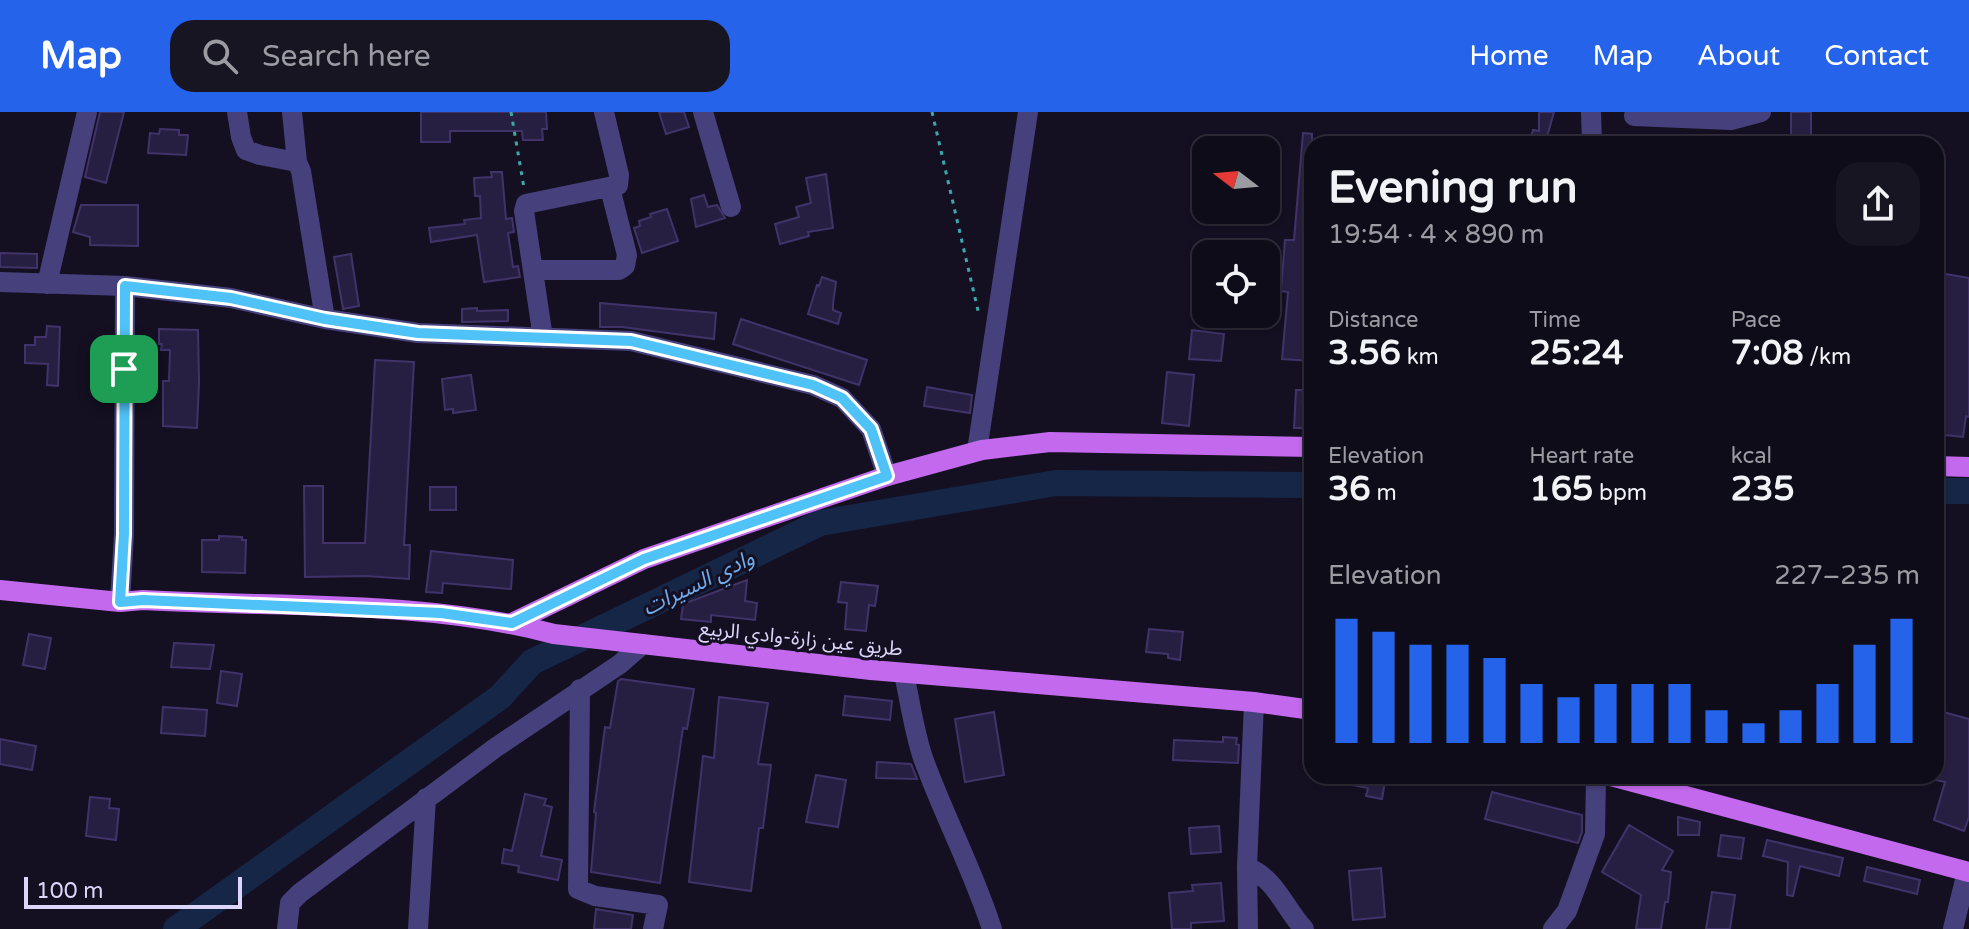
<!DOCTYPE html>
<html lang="en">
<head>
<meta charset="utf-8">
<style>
  :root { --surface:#0f0c1a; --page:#181523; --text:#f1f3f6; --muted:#9b9ba2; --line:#2f2c39; --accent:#2563eb }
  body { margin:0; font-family:"Varela Round","Noto Sans Arabic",sans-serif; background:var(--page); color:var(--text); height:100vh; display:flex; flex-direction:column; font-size:30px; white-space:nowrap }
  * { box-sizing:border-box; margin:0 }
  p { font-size:26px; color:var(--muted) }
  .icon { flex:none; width:44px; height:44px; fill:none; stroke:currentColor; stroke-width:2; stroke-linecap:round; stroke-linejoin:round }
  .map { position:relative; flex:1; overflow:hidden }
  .drawer { position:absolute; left:1304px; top:24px; width:640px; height:648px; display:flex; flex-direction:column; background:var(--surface); border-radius:24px; box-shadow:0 2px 6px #0004,0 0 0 2px var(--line) }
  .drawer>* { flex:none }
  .needle { width:52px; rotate:286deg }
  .buttons { position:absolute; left:1192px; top:24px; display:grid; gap:16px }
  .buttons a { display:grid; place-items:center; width:88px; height:88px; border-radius:16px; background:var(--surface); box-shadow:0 2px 6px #0004,0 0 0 2px var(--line); font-size:40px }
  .scale { position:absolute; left:24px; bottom:20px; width:218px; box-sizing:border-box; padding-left:8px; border:4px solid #dcd6fa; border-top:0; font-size:22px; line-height:28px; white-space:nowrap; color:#dcd6fa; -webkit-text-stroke:6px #141022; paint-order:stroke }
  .pin { position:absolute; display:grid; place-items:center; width:68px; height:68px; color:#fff; margin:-34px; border-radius:16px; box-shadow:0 4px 12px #0006 }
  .round { display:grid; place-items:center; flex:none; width:84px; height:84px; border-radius:24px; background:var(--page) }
  .headline { display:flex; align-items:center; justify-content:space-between; height:136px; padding:0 24px }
  h1 { font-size:44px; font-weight:700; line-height:60px }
  .stats { display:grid; grid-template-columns:repeat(3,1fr); gap:12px; height:136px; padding:8px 24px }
  .stats div { display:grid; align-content:center }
  .stats b { font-size:34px; font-weight:700 }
  .stats small { font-size:22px; font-weight:400 }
  .stats p { font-size:22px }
  .chart { height:224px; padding:16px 24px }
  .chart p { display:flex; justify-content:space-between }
  .chart svg { width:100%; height:144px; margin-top:8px; stroke:var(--accent); stroke-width:6 }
  header { display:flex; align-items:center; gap:48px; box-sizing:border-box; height:112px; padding:0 40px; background:var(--accent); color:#fff }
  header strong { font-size:38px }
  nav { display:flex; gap:44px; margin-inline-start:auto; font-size:28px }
  .search { width:560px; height:72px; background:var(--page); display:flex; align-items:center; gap:20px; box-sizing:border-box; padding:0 28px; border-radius:24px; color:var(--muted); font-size:30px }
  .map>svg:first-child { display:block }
</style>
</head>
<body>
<header>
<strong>Map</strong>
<div class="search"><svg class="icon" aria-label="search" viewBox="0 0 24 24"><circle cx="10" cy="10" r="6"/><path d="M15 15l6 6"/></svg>Search here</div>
<nav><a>Home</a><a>Map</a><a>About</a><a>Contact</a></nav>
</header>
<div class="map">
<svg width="1969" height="817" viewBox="0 0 1969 817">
  <rect width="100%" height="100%" fill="#141022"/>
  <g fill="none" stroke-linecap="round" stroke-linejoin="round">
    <path stroke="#152647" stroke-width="26" d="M1936 379H1969
      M176 817 500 585 532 550 820 411 1056 371 1312 373"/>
  </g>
  <path fill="#271f41" stroke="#41336a" stroke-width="2" d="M100 0H124L106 71 85 65Z
    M421 0H546L547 17H542L543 28H523L522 19H450V30H421Z
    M659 0H684L689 15 666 22Z
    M1539 0H1554L1545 32H1529L1533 18 1539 19Z
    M1791 0H1811V32H1791Z
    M160 17 179 18V23H188L186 43 148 41 150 21 159 22Z
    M1303 21 1312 22V249L1282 247 1288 180 1281 179 1285 128H1294Z
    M491 60H502L506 107 512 106 514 120 508 121 513 155 518 154 520 165 484 170 477 123 431 130 429 116 465 112 464 108 481 106 480 84H475L474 66 492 65Z
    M826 62 833 116 808 120 809 124 780 132 775 112 799 105 796 95 811 91 806 66Z
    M704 83 708 95 717 93 725 106 696 115 691 87Z
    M81 93H138V134L90 133V125L73 120Z
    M667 97 678 129 642 141 634 116 640 114 639 109 651 105 650 102Z
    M0 141 37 142V156L0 155Z
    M351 142 359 194 343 197 334 145Z
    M1940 161 1969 166V305L1966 304 1963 325 1936 322V188Z
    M822 165 836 170 833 192V198L841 201 838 212 808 202 817 173 819 174Z
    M600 191 716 201 714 227 622 215H600Z
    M477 196V199L508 198V209L462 210V197Z
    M741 207 867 248 859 273 733 232Z
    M47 214 60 215 58 274 47 273 48 252 25 251V233H35V225H46Z
    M159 217 198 218 199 270 197 316 163 314V269H169L170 238H161L162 232H159Z
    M1192 218 1224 222 1221 249 1189 247Z
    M375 248 414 250 404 433H410L409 467 366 464 305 465 304 374H323V431H365Z
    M1167 260 1194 263 1189 314 1162 311Z
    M471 263 476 298 453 301V297L445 298 442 267Z
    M927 275 972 283 970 301 924 294Z
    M1296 278H1312L1310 316H1294Z
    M430 375H456V398H430Z
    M219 424 242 425V428H246L245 461 202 460V428H219Z
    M431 439 513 448 511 477 443 471 442 481 426 480Z
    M747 468 745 489 757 491 755 508 711 503V510L681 507 683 492Z
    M841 470 878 474 875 494 869 493 866 519 845 517 847 491 838 490Z
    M1149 517 1183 520 1180 548 1168 546V542L1146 540Z
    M29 522 51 526 45 557 23 553Z
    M174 531 214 533 210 557 171 555Z
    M221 559 242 562 237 594 217 591Z
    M621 567 694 577 687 617 683 616 660 771 591 760 596 701 594 700 605 615 610 616 618 569Z
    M845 584 892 589 890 608 843 603Z
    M719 585 768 591 758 652 771 653 763 716H759L751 779 689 770 703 644 714 646Z
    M163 595 207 598 205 624 161 621Z
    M1936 598 1969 607V705L1964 719 1934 708 1945 670 1936 668Z
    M994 600 1004 663 965 670 955 607Z
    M1223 625 1237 626 1236 632 1239 633 1238 651 1173 648 1174 628 1223 630Z
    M0 627 36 634 32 658 0 652Z
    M877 650 911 652 917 667 876 666Z
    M816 663 846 668 838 715 806 710Z
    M1336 664H1386L1382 687 1366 684 1368 676 1336 670Z
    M1492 680 1582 703V720L1578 731 1485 707Z
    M525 682 546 687 544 693 552 695 541 744 562 748 558 768 518 760 519 754 502 751 504 737 512 739Z
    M90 685 110 687 109 696 119 697 116 728 86 724Z
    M1678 705 1700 710 1699 723H1678Z
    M1629 713 1673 739 1662 758 1671 760 1668 790H1665L1661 817H1636L1641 783 1602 760Z
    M1219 714 1221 740 1191 742 1189 716Z
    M1721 723 1744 726 1741 747 1718 744Z
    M1767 728 1843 746 1839 764 1800 754 1793 784 1787 783 1788 750 1763 744Z
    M1867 755 1920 768 1917 782 1864 769Z
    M1381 756 1385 805 1353 808 1349 759Z
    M1221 771 1224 809 1191 811V817H1172L1169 781 1193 779 1192 773Z
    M1712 780 1735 783 1730 817H1706Z
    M596 797 633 803 631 817H594Z"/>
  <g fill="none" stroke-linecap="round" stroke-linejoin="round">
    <path stroke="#3ca8a7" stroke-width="3" stroke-dasharray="4 6" stroke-linecap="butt" d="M511 0 524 76
      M932 0 979 203"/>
    <path stroke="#46417c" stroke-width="20" d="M237 0 241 25 246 38 260 43 297 50 301 59 325 207
      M292 0 297 50
      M703 0 731 95
      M1591 0 1592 32
      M1634 4 1731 8 1761 0
      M534 158H619L625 154 627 143 610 76
      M0 170 125 174 231 186 325 207 418 221 631 229 813 273 842 286 871 317 887 364
      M47 172 87 0
      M543 226 524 99 526 92 618 73 619 63 604 0
      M977 339 1028 0
      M120 490 124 422 125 174
      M904 562C910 589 914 619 923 646 944 704 973 758 992 817
      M580 577 578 777 595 784 658 793 653 817
      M1247 755C1277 768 1283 794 1304 817
      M287 817 290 791 300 781 495 636 620 552 643 532
      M418 817 426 686
      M1248 817 1247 755 1254 590
      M1553 817 1567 799 1595 722 1596 664
      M1953 817 1967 760"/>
    <path stroke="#c369ee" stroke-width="20" d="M1936 354 1969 355
      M0 478 120 490 143 488C278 496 422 487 554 522L871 558 1254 590 1312 598
      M512 511 644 447 887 364 982 338 1050 330 1312 335
      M1611 664 1969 760"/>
  </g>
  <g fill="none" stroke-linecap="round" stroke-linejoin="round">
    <defs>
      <path id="route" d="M125 174 231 186 325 207 418 221 631 229 813 273 842 286 871 317 887 364 644 447 512 511 441 501 143 488 120 490 124 422Z"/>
    </defs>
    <use href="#route" stroke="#fff" stroke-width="16"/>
    <use href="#route" stroke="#4fc3f7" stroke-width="10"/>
  </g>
  <g text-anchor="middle" stroke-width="6" stroke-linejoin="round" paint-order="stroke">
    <g font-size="20" fill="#dcd6fa" stroke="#141022">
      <text transform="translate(801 526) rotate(6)" y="7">طريق عين زارة-وادي الربيع</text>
    </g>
    <g font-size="22" font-style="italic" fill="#6fadef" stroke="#141022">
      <text transform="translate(698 470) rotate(-26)" y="8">وادي السيرات</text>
    </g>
  </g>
</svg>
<div class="buttons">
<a><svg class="needle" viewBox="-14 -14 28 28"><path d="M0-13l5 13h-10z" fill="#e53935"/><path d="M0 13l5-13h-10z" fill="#9b9ba2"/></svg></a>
<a><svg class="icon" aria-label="locate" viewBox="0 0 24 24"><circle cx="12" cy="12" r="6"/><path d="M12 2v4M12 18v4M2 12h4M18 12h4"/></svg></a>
</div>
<div class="scale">100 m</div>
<div class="pin" style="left:124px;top:257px;background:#1e9e55"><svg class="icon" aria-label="arrive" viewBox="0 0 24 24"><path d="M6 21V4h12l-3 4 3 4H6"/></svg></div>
<section class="drawer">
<div class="headline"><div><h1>Evening run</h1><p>19:54 · 4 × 890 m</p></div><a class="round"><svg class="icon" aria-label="share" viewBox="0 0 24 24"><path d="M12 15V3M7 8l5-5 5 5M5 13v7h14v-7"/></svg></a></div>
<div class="stats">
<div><p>Distance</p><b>3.56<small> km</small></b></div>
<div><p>Time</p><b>25:24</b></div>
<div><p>Pace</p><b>7:08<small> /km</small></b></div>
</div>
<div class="stats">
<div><p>Elevation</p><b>36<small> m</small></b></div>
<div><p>Heart rate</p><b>165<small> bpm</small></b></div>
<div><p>kcal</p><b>235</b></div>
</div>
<div class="chart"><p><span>Elevation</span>227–235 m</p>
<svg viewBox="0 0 160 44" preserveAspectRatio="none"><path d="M5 44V6M15 44V10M25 44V14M35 44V14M45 44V18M55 44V26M65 44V30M75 44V26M85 44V26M95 44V26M105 44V34M115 44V38M125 44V34M135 44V26M145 44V14M155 44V6"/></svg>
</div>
</section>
</div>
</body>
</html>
